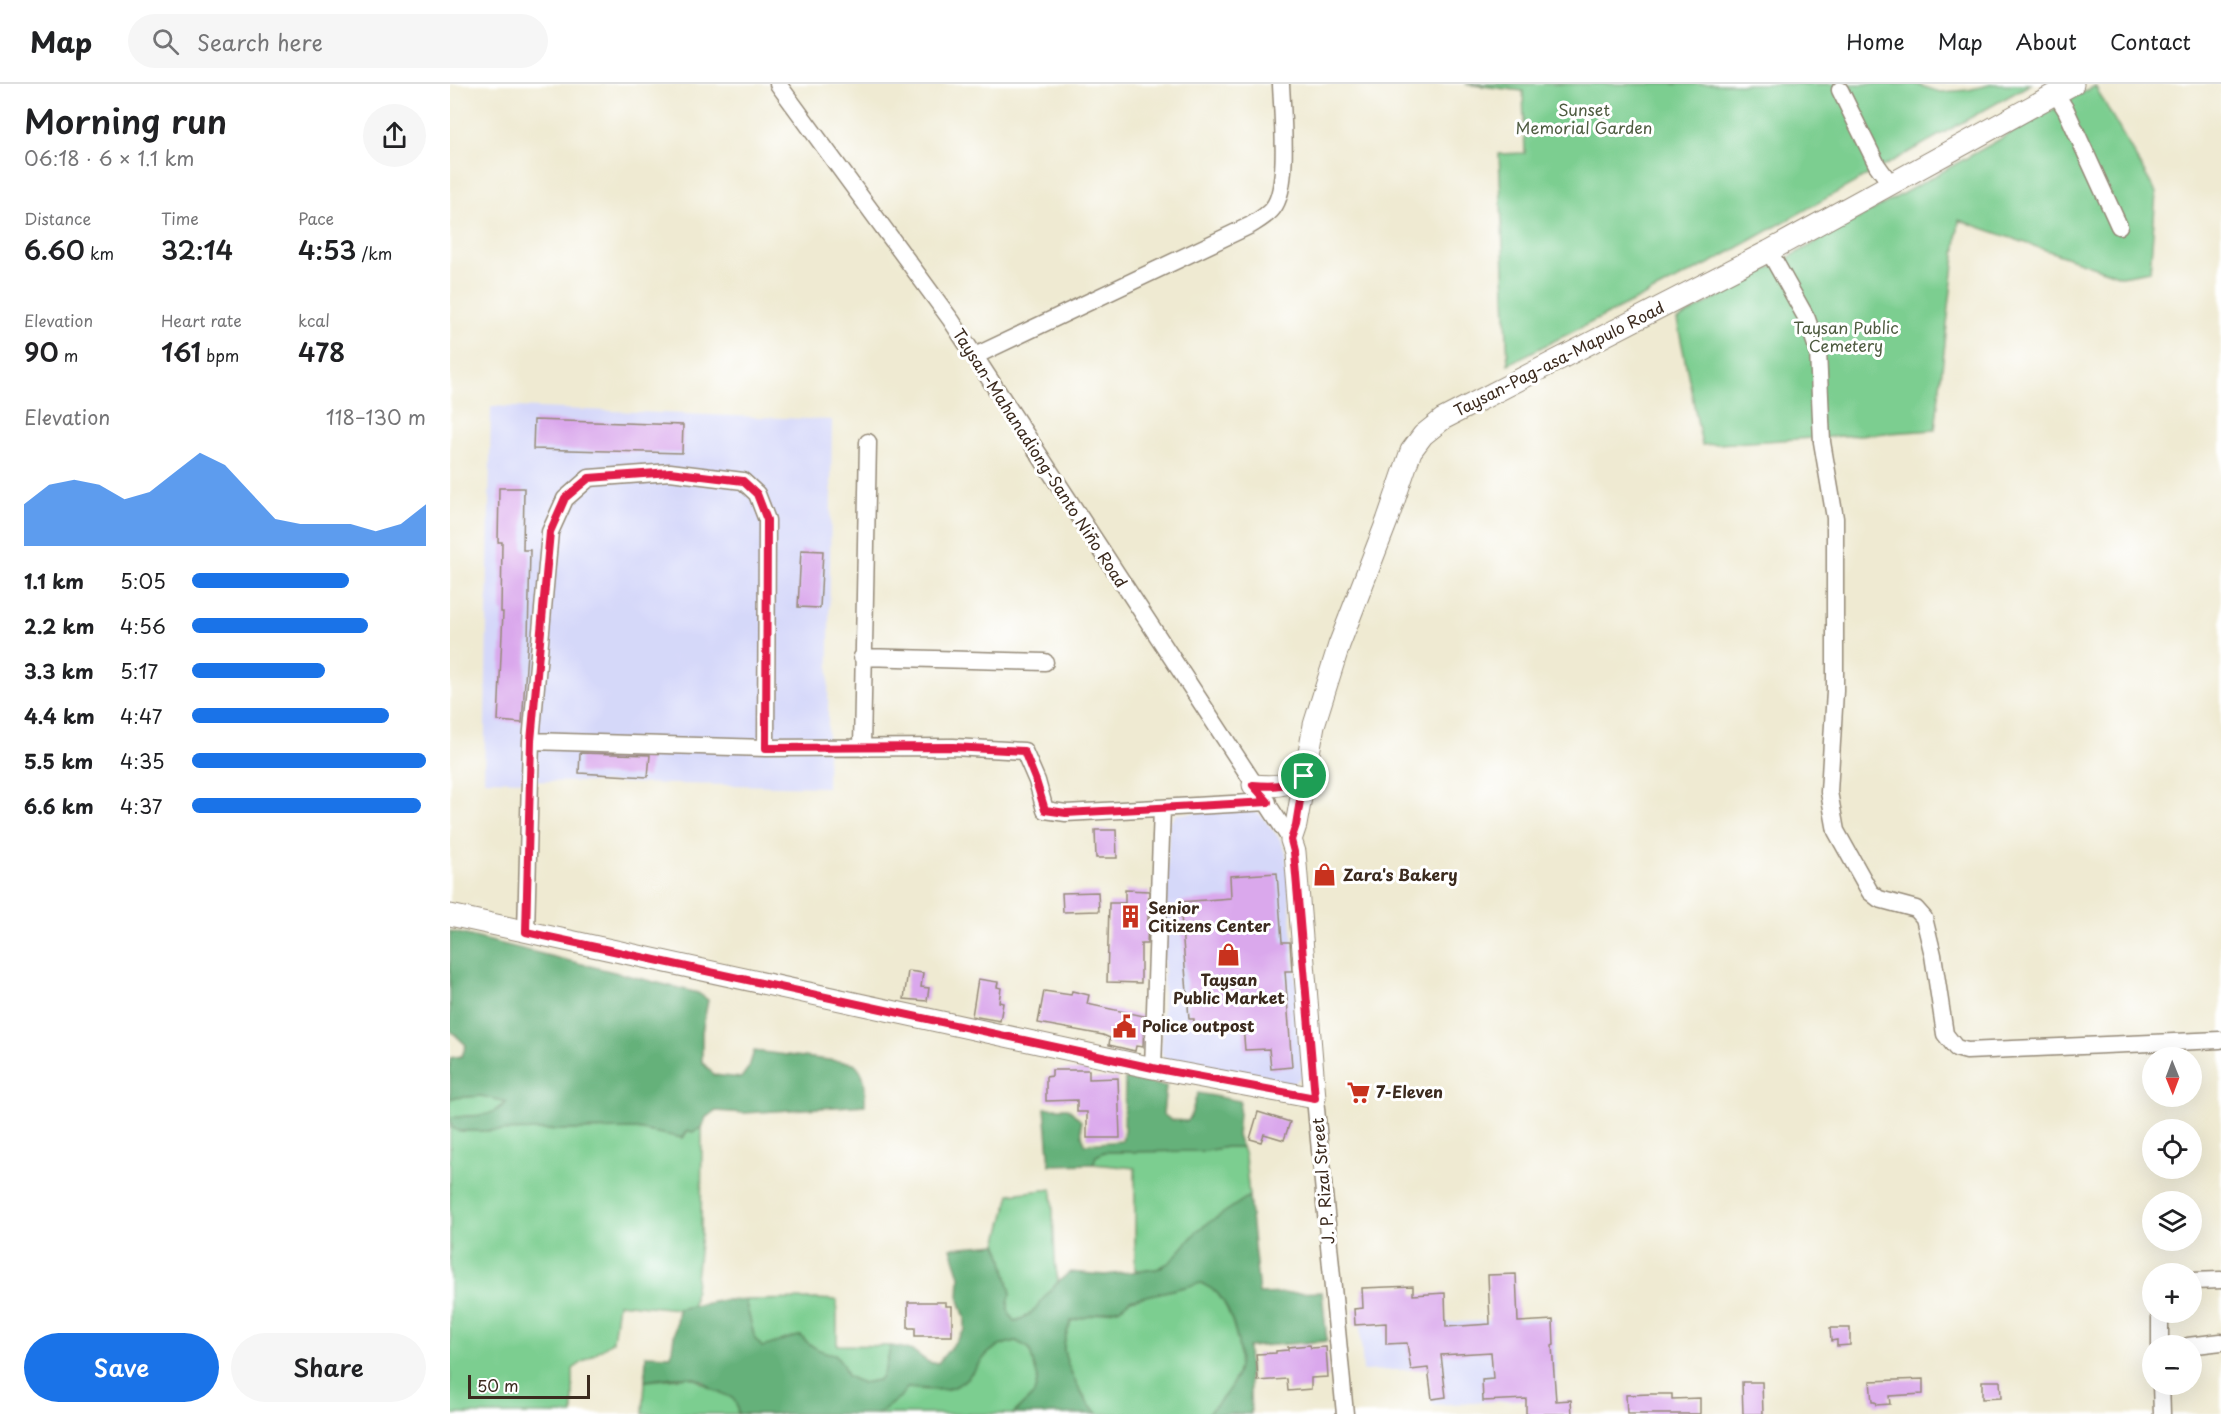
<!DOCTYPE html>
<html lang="en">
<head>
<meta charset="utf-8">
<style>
  :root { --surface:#fff; --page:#f6f6f6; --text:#202124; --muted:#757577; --line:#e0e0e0; --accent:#1a73e8 }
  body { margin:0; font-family:"Playpen Sans",sans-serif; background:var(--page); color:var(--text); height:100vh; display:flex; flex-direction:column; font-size:22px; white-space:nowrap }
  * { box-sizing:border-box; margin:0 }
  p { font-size:20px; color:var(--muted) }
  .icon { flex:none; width:33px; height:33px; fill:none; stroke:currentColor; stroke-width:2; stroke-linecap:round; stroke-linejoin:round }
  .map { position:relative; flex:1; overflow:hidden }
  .panel { display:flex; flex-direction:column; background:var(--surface); width:450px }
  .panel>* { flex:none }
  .needle { width:39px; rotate:179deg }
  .controls { position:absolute; left:1692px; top:963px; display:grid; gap:12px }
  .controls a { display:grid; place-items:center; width:60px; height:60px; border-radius:50%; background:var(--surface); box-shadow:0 6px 24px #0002; font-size:30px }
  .scale { position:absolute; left:18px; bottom:15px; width:122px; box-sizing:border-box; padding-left:6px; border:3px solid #3b2a1e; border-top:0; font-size:16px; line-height:21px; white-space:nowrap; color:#3b2a1e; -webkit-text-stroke:4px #fff; paint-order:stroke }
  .pin { position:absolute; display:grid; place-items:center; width:51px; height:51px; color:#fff; margin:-26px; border:3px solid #fff; border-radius:50%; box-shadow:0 2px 6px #0007 }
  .round { display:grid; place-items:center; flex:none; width:63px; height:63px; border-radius:32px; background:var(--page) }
  .summary { display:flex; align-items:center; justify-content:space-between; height:102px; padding:0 24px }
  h1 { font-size:33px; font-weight:600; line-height:45px }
  .figures { display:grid; grid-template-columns:repeat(3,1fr); gap:9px; height:102px; padding:6px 24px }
  .figures div { display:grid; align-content:center }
  .figures b { font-size:26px; font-weight:600 }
  .figures small { font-size:16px; font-weight:400 }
  .figures p { font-size:16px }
  .chart { height:168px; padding:12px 24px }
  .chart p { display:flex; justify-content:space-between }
  .chart svg { width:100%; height:108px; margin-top:6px; fill:var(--accent); opacity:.7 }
  .primary-button { display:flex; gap:12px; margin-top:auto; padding:12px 24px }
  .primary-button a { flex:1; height:69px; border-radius:36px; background:var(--accent); color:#fff; font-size:24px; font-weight:600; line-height:69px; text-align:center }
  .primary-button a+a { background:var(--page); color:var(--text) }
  ul { padding:0 24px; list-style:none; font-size:20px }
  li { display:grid; grid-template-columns:96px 72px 1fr; align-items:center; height:45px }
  li i { height:15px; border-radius:8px; background:var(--accent) }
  header { display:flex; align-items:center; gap:36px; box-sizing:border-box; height:84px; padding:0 30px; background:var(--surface); border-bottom:2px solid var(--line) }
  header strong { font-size:28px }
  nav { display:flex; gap:33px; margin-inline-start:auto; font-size:21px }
  .search { width:420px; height:54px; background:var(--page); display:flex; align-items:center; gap:15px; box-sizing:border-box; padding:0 21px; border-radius:33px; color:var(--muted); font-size:22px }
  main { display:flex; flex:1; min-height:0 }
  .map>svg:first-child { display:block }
</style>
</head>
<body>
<header>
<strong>Map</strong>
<div class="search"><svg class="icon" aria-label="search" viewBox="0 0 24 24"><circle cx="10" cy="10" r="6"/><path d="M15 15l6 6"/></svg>Search here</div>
<nav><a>Home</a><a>Map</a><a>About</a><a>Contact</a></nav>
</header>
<main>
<section class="panel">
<div class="summary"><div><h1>Morning run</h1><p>06:18 · 6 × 1.1 km</p></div><a class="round"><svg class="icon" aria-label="share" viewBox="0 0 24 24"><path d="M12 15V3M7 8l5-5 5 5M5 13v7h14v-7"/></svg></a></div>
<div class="figures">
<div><p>Distance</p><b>6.60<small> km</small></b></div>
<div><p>Time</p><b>32:14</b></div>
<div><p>Pace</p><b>4:53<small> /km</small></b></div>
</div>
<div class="figures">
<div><p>Elevation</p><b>90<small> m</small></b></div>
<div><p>Heart rate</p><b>161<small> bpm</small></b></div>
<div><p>kcal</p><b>478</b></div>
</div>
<div class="chart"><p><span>Elevation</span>118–130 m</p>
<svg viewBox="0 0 160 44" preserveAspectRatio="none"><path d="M0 44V27L10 19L20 17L30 19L40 25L50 22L60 14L70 6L80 11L90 22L100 33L110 35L120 35L130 35L140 38L150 35L160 27V44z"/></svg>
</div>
<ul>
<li><b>1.1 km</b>5:05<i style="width:67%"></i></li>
<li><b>2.2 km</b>4:56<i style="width:75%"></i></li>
<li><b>3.3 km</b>5:17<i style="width:57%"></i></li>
<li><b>4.4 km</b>4:47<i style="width:84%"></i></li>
<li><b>5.5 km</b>4:35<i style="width:100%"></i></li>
<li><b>6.6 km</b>4:37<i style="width:98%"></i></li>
</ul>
<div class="primary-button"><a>Save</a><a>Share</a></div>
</section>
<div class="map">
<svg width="1771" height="1330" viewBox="0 0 1771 1330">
  <rect width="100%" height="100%" fill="#fff"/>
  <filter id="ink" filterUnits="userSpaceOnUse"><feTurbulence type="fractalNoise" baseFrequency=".0167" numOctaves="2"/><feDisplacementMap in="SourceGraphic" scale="12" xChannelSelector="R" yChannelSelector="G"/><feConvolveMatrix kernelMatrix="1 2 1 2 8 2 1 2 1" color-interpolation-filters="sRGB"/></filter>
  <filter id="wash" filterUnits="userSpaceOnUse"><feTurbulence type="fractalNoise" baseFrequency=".008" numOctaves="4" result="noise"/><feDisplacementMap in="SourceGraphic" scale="24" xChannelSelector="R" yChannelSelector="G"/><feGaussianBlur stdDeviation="1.35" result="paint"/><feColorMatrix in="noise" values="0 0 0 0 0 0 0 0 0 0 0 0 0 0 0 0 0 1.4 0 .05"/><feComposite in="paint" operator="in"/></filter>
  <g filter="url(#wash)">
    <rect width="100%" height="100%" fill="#efead2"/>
    <path fill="#d5d8f9" d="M41 322 382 336 377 703 34 696Z
      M802 726 811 731 830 755 836 768 853 986 852 992 842 1001 716 978 711 967 719 738 726 730Z
      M1104 1234 1107 1314 982 1321 977 1285 913 1287 910 1242Z"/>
    <path fill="#7cce90" stroke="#5c7c57" stroke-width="1.5" d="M1015 0H1465L1490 8 1518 6 1543 0H1581L1264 177 1058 280 1049 70 1075 69 1073 7Z
      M1645 2 1706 109 1700 187 1671 192 1509 136 1485 346 1252 361 1227 236Z
      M31 1012 57 1017 40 1031 15 1032 9 1047 187 1045 233 1054 238 1046 242 1048 252 1044 251 1150 243 1222 228 1225 168 1219 163 1257 123 1285V1330H0V1014Z
      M776 1063H792L795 1072 799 1112 748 1146 720 1179 707 1185 685 1186V1084L643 1080 646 1072 654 1068 756 1067Z
      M602 1105 605 1177 608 1198C595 1211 584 1234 564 1237 557 1228 556 1221 561 1210L551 1169 547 1160 560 1110Z
      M751 1199C756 1202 763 1205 767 1209 782 1226 796 1272 786 1293 779 1308 769 1319 757 1330H648C636 1322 616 1281 614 1266 613 1256 618 1246 621 1237L670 1224 680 1216Z
      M366 1215 387 1216V1261L441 1262C437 1274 437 1286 429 1296L412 1299 397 1292 392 1279 385 1270C370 1268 361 1263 351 1252 337 1253 326 1260 312 1263L305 1255 295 1216Z
      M566 1257 579 1264 588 1294 584 1310 563 1330H428L450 1313 457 1304C472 1305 495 1309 508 1301 535 1283 527 1265 566 1257Z
      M240 1293C251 1296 256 1303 266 1307 271 1309 277 1309 281 1312 287 1317 287 1323 288 1330H193L195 1297Z"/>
    <path fill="#65b17a" stroke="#506e4c" stroke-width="1.5" d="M0 847 248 909 258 916 252 948V978L264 991 291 994 299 983 304 967 404 979C417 990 415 1005 415 1021L295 1029 266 1027 256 1033 252 1044 242 1048 238 1046 233 1054 187 1045 9 1047 2 1044 0 1034C26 1029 37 1037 57 1018L31 1012 0 1014V974L12 972 16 961 0 946Z
      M675 995 716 1002 713 1030 721 1036 738 1037C744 1028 743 1018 748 1009L790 1017 787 1052 792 1063H776L756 1067 654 1068 646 1072 643 1080 600 1081 595 1024H618L631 1037 632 1051 635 1060 672 1057 674 1050Z
      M799 1112 809 1210 872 1208 877 1257 798 1263 801 1330H757C769 1319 779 1308 786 1293 796 1272 782 1226 767 1209 763 1205 756 1202 751 1199L680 1216 670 1224 621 1237C618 1246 613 1256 614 1266 616 1281 635 1322 648 1330H563L584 1310 588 1294 579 1264 566 1257C527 1265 535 1283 508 1301 495 1309 473 1304 457 1304L450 1313 428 1330H288C286 1312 282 1314 268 1308 261 1306 258 1301 252 1297 240 1289 209 1295 195 1297L196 1271 221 1272 228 1225 273 1216H295L305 1255 312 1263C326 1260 337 1253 351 1252 361 1263 370 1268 385 1270L392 1279 397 1292 412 1299 429 1296C437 1286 437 1274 441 1262 450 1263 458 1264 466 1269 475 1275 476 1280 488 1279L515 1246V1234L509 1216 510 1192 501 1164 547 1160 551 1169 561 1210C556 1221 557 1228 564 1237 581 1235 588 1220 598 1209 605 1201 612 1194 620 1188L655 1191 707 1185 720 1178 748 1146Z"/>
    <g id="blocks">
      <path fill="#daa8ec" d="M84 336 233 341 232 369 83 365Z
        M49 404H74L73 466H80L78 555 72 639 48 637 53 528H51L52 458H48Z
        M351 466 373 467 370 524 348 523Z
        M130 669 200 671 198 693 129 689Z
        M645 746H666L667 774H646Z
        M827 789 832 858H840L842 887H835L842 983 821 985 819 965 795 966 793 941 744 944V935H739L730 818 781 814 780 792Z
        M675 806 699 807 697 860H691V899L657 898 659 819H675Z
        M648 808 649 827 613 828 612 809Z
        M458 887 473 889 471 903 479 904 477 917 454 915Z
        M528 895 548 898 547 903 551 904 549 918 553 919 550 937 522 932Z
        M594 907 621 911 622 907 639 911 637 920 694 932 693 963 686 962 685 967 659 961 660 954 653 951 588 939Z
        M602 986H639V995L668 994 670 1054H637V1028H627V1016L596 1017V993L602 992Z
        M808 1028 840 1038 834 1056 814 1050 811 1058 800 1055Z
        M1066 1190 1068 1238 1103 1236 1104 1261 1102 1262 1106 1317 1121 1316 1122 1330H1076V1315L1033 1317 1032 1296 1043 1295 1041 1268 991 1271 996 1313 982 1315 978 1284 961 1286 957 1259 936 1260V1239L905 1241 904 1225 913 1224 912 1204 963 1202V1211L995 1209 996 1243 1040 1240 1038 1191Z
        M458 1218H496V1222H502V1252H465V1244H458Z
        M1380 1244H1400V1261L1387 1262V1256L1381 1257Z
        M860 1261 861 1264 876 1263 878 1293 861 1294V1305L838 1307 837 1295 808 1297 806 1270 826 1269V1267L838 1266V1263Z
        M1473 1295V1310L1439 1312 1440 1320 1426 1321 1425 1318H1422L1420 1297Z
        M1532 1297H1550L1551 1314 1532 1315Z
        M1292 1298H1312L1313 1330H1293Z
        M1200 1310H1222V1315L1250 1314V1330H1177L1176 1311Z"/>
    </g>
  </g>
  <g filter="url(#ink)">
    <use href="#blocks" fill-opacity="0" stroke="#958a78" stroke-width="1.5"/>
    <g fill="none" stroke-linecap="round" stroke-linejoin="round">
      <defs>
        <path id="minor" d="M328 0 501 236 841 756
          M1390 6 1427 81 1440 99
          M1606 10 1616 26 1669 142
          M1319 167 1357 235 1368 267 1372 358 1385 434V607L1379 708 1386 747 1420 808 1429 815 1466 825 1474 834 1483 871 1495 950 1506 964 1517 967 1770 956
          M525 272 801 141C809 136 818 131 823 124 840 103 832 28 831 0
          M412 573 595 578
          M81 657 100 448 115 415 139 394 220 388 293 397 307 410 317 436 316 664
          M412 664 418 358
          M76 848 81 657 316 664 503 663 574 667 587 697 595 726 616 729 818 718
          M703 984 712 724
          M865 1014 895 1330
          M1742 1197 1771 1196
          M1710 1228V1262
          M1738 1262 1771 1258
          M1711 1300 1712 1330"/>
        <path id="major" d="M803 701C823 703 837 702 854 692
          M0 831 703 984 865 1014 845 768 841 756 846 741 864 641 889 561 937 437 961 367 973 351 993 335 1319 167 1623 0"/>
      </defs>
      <use href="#minor" stroke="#958a78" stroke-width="19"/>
      <use href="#major" stroke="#958a78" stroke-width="23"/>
      <use href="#minor" stroke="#fff" stroke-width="16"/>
      <use href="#major" stroke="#fff" stroke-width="21"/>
    </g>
  </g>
  <g fill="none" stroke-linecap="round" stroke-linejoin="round" filter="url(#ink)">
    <defs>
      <path id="route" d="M220 388 293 397 307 410 317 436 316 664 503 663 574 667 586 697 595 726 616 729 818 718 803 701C823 703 837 702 854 692L846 741 841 756 844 768 865 1014 703 984 76 848 81 657 100 448 115 414 139 394Z"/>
    </defs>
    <use href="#route" stroke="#fff" stroke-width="12"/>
    <use href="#route" stroke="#e11d48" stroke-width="8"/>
  </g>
  <defs>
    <symbol id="shop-bare" viewBox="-9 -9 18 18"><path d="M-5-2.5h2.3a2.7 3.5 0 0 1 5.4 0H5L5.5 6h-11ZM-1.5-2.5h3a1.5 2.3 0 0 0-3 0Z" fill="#c8321e" stroke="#fff" stroke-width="2.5" paint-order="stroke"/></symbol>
    <symbol id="building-bare" viewBox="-9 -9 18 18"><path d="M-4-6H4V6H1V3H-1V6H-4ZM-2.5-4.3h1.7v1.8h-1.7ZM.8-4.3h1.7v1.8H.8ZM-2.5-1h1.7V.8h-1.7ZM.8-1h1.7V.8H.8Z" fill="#c8321e" stroke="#fff" stroke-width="2.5" paint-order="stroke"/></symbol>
    <symbol id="civic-bare" viewBox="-9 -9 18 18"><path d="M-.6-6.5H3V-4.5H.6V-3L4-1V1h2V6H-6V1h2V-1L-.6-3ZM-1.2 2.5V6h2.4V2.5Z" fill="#c8321e" stroke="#fff" stroke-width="2.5" paint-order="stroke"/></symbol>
    <symbol id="supermarket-bare" viewBox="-9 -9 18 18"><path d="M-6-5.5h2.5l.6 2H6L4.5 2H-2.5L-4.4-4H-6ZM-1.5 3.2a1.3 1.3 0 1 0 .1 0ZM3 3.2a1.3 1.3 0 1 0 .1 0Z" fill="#c8321e" stroke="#fff" stroke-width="2.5" paint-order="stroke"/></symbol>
  </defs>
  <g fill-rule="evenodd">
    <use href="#shop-bare" x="858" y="774" width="33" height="33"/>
    <use href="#building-bare" x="664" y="816" width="33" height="33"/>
    <use href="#shop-bare" x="762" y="854" width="33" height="33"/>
    <use href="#civic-bare" x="658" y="926" width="33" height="33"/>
    <use href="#supermarket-bare" x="892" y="992" width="33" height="33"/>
  </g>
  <g text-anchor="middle" stroke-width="6" stroke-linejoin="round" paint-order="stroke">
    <g font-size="16" fill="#4e5b40" stroke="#fff">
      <text x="1134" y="32">Sunset<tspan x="1134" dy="18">Memorial Garden</tspan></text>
      <text x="1396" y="250">Taysan Public<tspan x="1396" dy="18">Cemetery</tspan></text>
    </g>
    <g font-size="16" fill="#3b2a1e" stroke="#fff">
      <text transform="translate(1109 275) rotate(-27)" y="6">Taysan-Pag-asa-Mapulo Road</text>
      <text transform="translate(590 374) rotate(57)" y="6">Taysan-Mahanadiong-Santo Niño Road</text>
      <text transform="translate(873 1097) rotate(-95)" y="6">J. P. Rizal Street</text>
    </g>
    <g font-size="16" font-weight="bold" fill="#3b2a1e" stroke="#fff" text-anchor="start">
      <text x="893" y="797">Zara's Bakery</text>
      <text x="698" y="830">Senior<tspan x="698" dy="18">Citizens Center</tspan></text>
      <text x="779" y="902" text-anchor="middle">Taysan<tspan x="779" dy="18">Public Market</tspan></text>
      <text x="692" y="948">Police outpost</text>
      <text x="926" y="1014">7-Eleven</text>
    </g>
  </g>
</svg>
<div class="controls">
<a><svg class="needle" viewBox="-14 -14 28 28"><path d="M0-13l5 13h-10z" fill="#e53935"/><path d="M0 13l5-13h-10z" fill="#757577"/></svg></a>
<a><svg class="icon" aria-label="locate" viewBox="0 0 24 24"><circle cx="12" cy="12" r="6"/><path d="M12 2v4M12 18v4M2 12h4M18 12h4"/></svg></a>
<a><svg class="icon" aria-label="layers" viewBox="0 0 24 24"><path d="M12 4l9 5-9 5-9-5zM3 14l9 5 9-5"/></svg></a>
<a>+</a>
<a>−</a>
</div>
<div class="scale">50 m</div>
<div class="pin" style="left:854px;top:692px;background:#1e9e55"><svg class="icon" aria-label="arrive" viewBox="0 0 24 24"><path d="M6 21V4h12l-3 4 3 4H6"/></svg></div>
</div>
</main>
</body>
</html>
